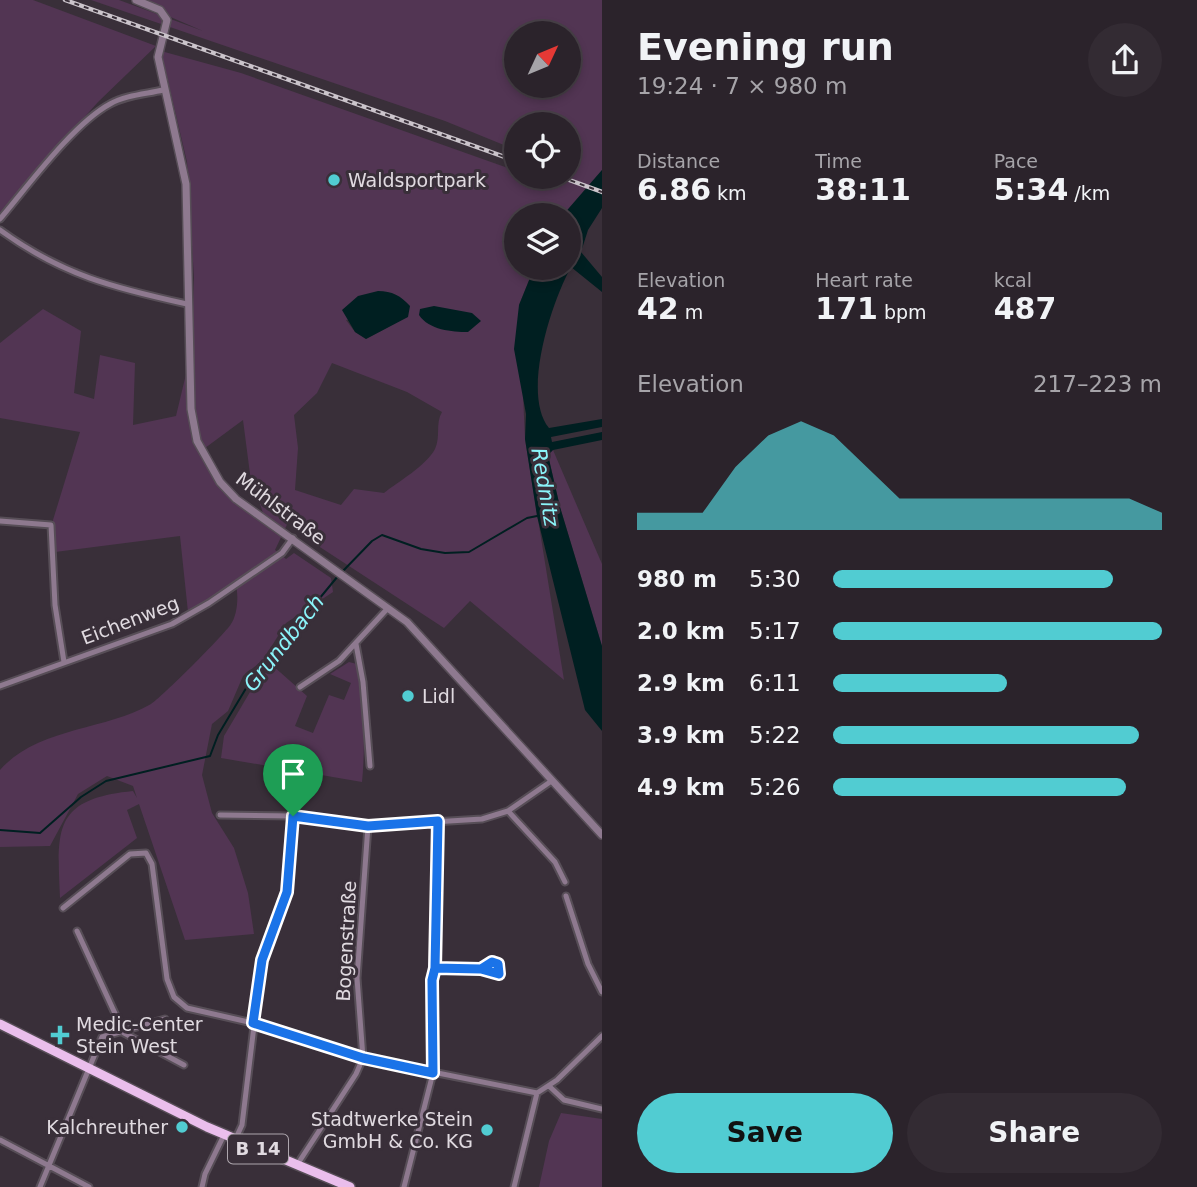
<!DOCTYPE html>
<html lang="en">
<head>
<meta charset="utf-8">
<style>
  :root { --surface:#2b232b; --page:#332b33; --text:#f1f3f6; --muted:#a6a4a9; --line:#474047; --accent:#51ccd2 }
  body { margin:0; font-family:"DejaVu Sans",sans-serif; background:var(--page); color:var(--text); height:100vh; display:flex; flex-direction:column; font-size:26px; white-space:nowrap }
  * { box-sizing:border-box; margin:0 }
  p { font-size:23px; color:var(--muted) }
  .icon { flex:none; width:38px; height:38px; fill:none; stroke:currentColor; stroke-width:2; stroke-linecap:round; stroke-linejoin:round }
  .map { position:relative; flex:1; overflow:hidden }
  .side { display:flex; flex-direction:column; background:var(--surface); width:595px }
  .side>* { flex:none }
  .needle { width:46px; rotate:46deg }
  .buttons { position:absolute; left:504px; top:21px; display:grid; gap:14px }
  .buttons a { display:grid; place-items:center; width:77px; height:77px; border-radius:50%; background:var(--surface); box-shadow:0 4px 10px #0003,0 0 0 2px var(--line); font-size:35px }
  .pin { position:absolute; display:grid; place-items:center; width:60px; height:60px; color:#fff; margin:-72px -30px; border-radius:50% 50% 50% 0; rotate:-45deg; box-shadow:0 0 7px #0007 }
  .pin .icon { rotate:45deg }
  .round { display:grid; place-items:center; flex:none; width:74px; height:74px; border-radius:37px; background:var(--page) }
  .head { display:flex; align-items:center; justify-content:space-between; height:119px; padding:0 35px }
  h1 { font-size:38px; font-weight:800; line-height:52px }
  .metrics { display:grid; grid-template-columns:repeat(3,1fr); gap:10px; height:119px; padding:7px 35px }
  .metrics div { display:grid; align-content:center }
  .metrics b { font-size:30px; font-weight:800 }
  .metrics small { font-size:19px; font-weight:400 }
  .metrics p { font-size:19px }
  .chart { height:196px; padding:14px 35px }
  .chart p { display:flex; justify-content:space-between }
  .chart svg { width:100%; height:126px; margin-top:7px; fill:var(--accent); opacity:.7 }
  .cta { display:flex; gap:14px; margin-top:auto; padding:14px 35px }
  .cta a { flex:1; height:80px; border-radius:42px; background:var(--accent); color:#111; font-size:28px; font-weight:800; line-height:80px; text-align:center }
  .cta a+a { background:var(--page); color:var(--text) }
  ul { padding:0 35px; list-style:none; font-size:23px }
  li { display:grid; grid-template-columns:112px 84px 1fr; align-items:center; height:52px }
  li i { height:18px; border-radius:9px; background:var(--accent) }
  main { display:flex; flex:1; min-height:0 }
  .map>svg:first-child { display:block }
</style>
</head>
<body>
<main>
<div class="map">
<svg width="602" height="1187" viewBox="0 0 602 1187">
  <rect width="100%" height="100%" fill="#392f39"/>
  <path fill="#523553" fill-rule="evenodd" d="M0 0H33L156 46 98 102 0 212Z
    M91 0H119L203 31 131 0H602V170L563 215H516V268H534L519 305 525 439 564 680 470 601 444 628 303 536 291 516 275 550 286 559 294 553 331 578 333 592 286 623 263 660 243 676 228 711 212 724 202 775 212 813 234 848 248 893 254 934 185 940 139 804 127 810 137 838 60 898C57 829 53 799 133 791L137 798 133 786 107 776 78 794 50 846 0 847V770C38 727 104 731 151 704 161 698 224 635 231 624 238 614 239 593 235 582L188 612 180 536 55 552 53 520 80 432 0 418V343L43 309 81 331 74 393 94 399 100 355 135 363 133 425 176 416 192 349 194 278 187 162 161 51 241 73 516 171V177H535L550 181 552 177H569V124H516V150L445 121ZM516 33H569V86H516ZM408 316 366 339 355 332 346 320ZM332 363 407 392 442 412C435 424 441 436 435 449 426 466 399 481 384 493L354 489 341 505 295 490 298 448 294 415 317 393ZM243 420 250 474 263 513 236 497 201 451Z
    M553 450 602 564V646L560 507 548 455Z
    M349 662 357 664C363 704 366 741 362 782L221 758 224 736 250 692 272 665 307 696 295 726 313 733 329 695 344 700 351 683 330 674Z
    M561 1113 602 1119V1187H539L549 1141Z"/>
  <path fill="#001f21" d="M602 170V208L588 230 581 252 602 277V292L571 267C552 301 521 394 549 428L602 419V427L551 437 552 442 602 432V440L553 450 548 455 560 507 602 646V731L585 710 537 516 525 439 526 414 514 349 519 305 534 268H569V215H563Z
    M378 291C392 291 401 296 410 306L408 317 366 339 355 332 342 310 358 296Z
    M434 306 472 313 481 321 468 332C452 332 429 330 419 315L420 309Z"/>
  <g fill="none" stroke-linecap="round" stroke-linejoin="round">
    <path stroke="#001f21" stroke-width="2" d="M342 572 372 541 382 535 421 549 445 553 469 552 527 518 537 516
      M0 830 40 833 81 797 106 781 210 756 218 735 248 685 338 576"/>
    <defs>
      <path id="minor" d="M0 219C28 186 73 124 110 104 126 95 146 94 163 90
        M0 230C62 275 114 288 187 304
        M0 521 51 525 55 605 64 662
        M356 644 363 682 370 766
        M0 686 172 624 209 603 282 553 293 538
        M300 687 339 661 388 608
        M508 811 555 862 565 882
        M220 815 293 816 368 826 482 819 508 811 550 782
        M566 896 588 964 602 992
        M63 908 130 854 146 853 152 864 167 979 174 997 187 1008 253 1023 363 1058 537 1093 557 1080 602 1036
        M77 931 124 1033 184 1065
        M435 968 481 969 499 974 498 964 493 962 481 969
        M549 1086 564 1100 602 1109
        M0 1140 89 1187
        M235 1140 242 1125 262 960 287 892 293 816
        M297 1165 356 1074 363 1058 357 978 368 826
        M40 1187 102 1037 165 1019
        M202 1187 205 1174 224 1135
        M404 1187 433 1073 432 980 435 968 438 821
        M514 1187 537 1093"/>
      <path id="tertiary" d="M136 0 160 10 167 20 158 57 186 184 191 409 197 441 220 482 236 499 407 622 602 835"/>
      <path id="primary" d="M0 1024 207 1127 350 1187"/>
    </defs>
    <use href="#minor" stroke="#574e57" stroke-width="9"/>
    <use href="#tertiary" stroke="#574e57" stroke-width="10"/>
    <use href="#primary" stroke="#574e57" stroke-width="12"/>
    <use href="#minor" stroke="#8e798f" stroke-width="5"/>
    <use href="#tertiary" stroke="#8e798f" stroke-width="7"/>
    <use href="#primary" stroke="#eabeec" stroke-width="9"/>
    <defs>
      <path id="rail" d="M65 0 516 161
        M561 177 602 192"/>
    </defs>
    <use href="#rail" stroke="#cbc4cb" stroke-width="4.5"/>
    <use href="#rail" stroke="#392f39" stroke-width="2" stroke-dasharray="5" stroke-linecap="butt"/>
  </g>
  <g fill="none" stroke-linecap="round" stroke-linejoin="round">
    <defs>
      <path id="route" d="M293 816 287 892 262 960 253 1023 363 1058 433 1073 432 980 435 968 481 969 492 962 498 964 499 974 481 969 435 968 438 821 368 826 293 816"/>
    </defs>
    <use href="#route" stroke="#fff" stroke-width="14"/>
    <use href="#route" stroke="#1a73e8" stroke-width="9"/>
  </g>
  <g fill="#51ccd2" stroke="#392f39" stroke-width="2.5">
    <circle cx="334" cy="180" r="7"/>
    <circle cx="408" cy="696" r="7"/>
    <path d="M56.5 1024.5h7v7h7v7h-7v7h-7v-7h-7v-7h7z"/>
    <circle cx="182" cy="1127" r="7"/>
    <circle cx="487" cy="1130" r="7"/>
  </g>
  <g text-anchor="middle" stroke-width="6" stroke-linejoin="round" paint-order="stroke">
    <rect fill="#392f39" stroke="#aea7ae" stroke-width="2" x="228" y="1134.5" width="60" height="29" rx="5"/>
    <g font-size="18" font-weight="bold" fill="#e0dae0">
      <text x="258" y="1155">B 14</text>
    </g>
    <g font-size="19" fill="#e0dae0" stroke="#392f39" text-anchor="start">
      <text x="348" y="187">Waldsportpark</text>
      <text x="422" y="703">Lidl</text>
      <text x="76" y="1031">Medic-Center<tspan x="76" dy="22">Stein West</tspan></text>
      <text x="473" y="1126" text-anchor="end">Stadtwerke Stein<tspan x="473" dy="22">GmbH &amp; Co. KG</tspan></text>
      <text x="168" y="1134" text-anchor="end">Kalchreuther</text>
    </g>
    <g font-size="19" fill="#e0dae0" stroke="#392f39">
      <text transform="translate(281 508) rotate(37)" y="7">Mühlstraße</text>
      <text transform="translate(130 620) rotate(-21)" y="7">Eichenweg</text>
      <text transform="translate(346 941) rotate(-87)" y="7">Bogenstraße</text>
    </g>
    <g font-size="21" font-style="italic" fill="#8bf4f9" stroke="#392f39">
      <text transform="translate(545 487) rotate(80)" y="7">Rednitz</text>
      <text transform="translate(284 643) rotate(-52)" y="7">Grundbach</text>
    </g>
  </g>
</svg>
<div class="buttons">
<a><svg class="needle" viewBox="-14 -14 28 28"><path d="M0-13l5 13h-10z" fill="#e53935"/><path d="M0 13l5-13h-10z" fill="#a6a4a9"/></svg></a>
<a><svg class="icon" aria-label="locate" viewBox="0 0 24 24"><circle cx="12" cy="12" r="6"/><path d="M12 2v4M12 18v4M2 12h4M18 12h4"/></svg></a>
<a><svg class="icon" aria-label="layers" viewBox="0 0 24 24"><path d="M12 4l9 5-9 5-9-5zM3 14l9 5 9-5"/></svg></a>
</div>
<div class="pin" style="left:293px;top:816px;background:#1e9e55"><svg class="icon" aria-label="arrive" viewBox="0 0 24 24"><path d="M6 21V4h12l-3 4 3 4H6"/></svg></div>
</div>
<section class="side">
<div class="head"><div><h1>Evening run</h1><p>19:24 · 7 × 980 m</p></div><a class="round"><svg class="icon" aria-label="share" viewBox="0 0 24 24"><path d="M12 15V3M7 8l5-5 5 5M5 13v7h14v-7"/></svg></a></div>
<div class="metrics">
<div><p>Distance</p><b>6.86<small> km</small></b></div>
<div><p>Time</p><b>38:11</b></div>
<div><p>Pace</p><b>5:34<small> /km</small></b></div>
</div>
<div class="metrics">
<div><p>Elevation</p><b>42<small> m</small></b></div>
<div><p>Heart rate</p><b>171<small> bpm</small></b></div>
<div><p>kcal</p><b>487</b></div>
</div>
<div class="chart"><p><span>Elevation</span>217–223 m</p>
<svg viewBox="0 0 160 44" preserveAspectRatio="none"><path d="M0 44V38L10 38L20 38L30 22L40 11L50 6L60 11L70 22L80 33L90 33L100 33L110 33L120 33L130 33L140 33L150 33L160 38V44z"/></svg>
</div>
<ul>
<li><b>980 m</b>5:30<i style="width:85%"></i></li>
<li><b>2.0 km</b>5:17<i style="width:100%"></i></li>
<li><b>2.9 km</b>6:11<i style="width:53%"></i></li>
<li><b>3.9 km</b>5:22<i style="width:93%"></i></li>
<li><b>4.9 km</b>5:26<i style="width:89%"></i></li>
</ul>
<div class="cta"><a>Save</a><a>Share</a></div>
</section>
</main>
</body>
</html>
